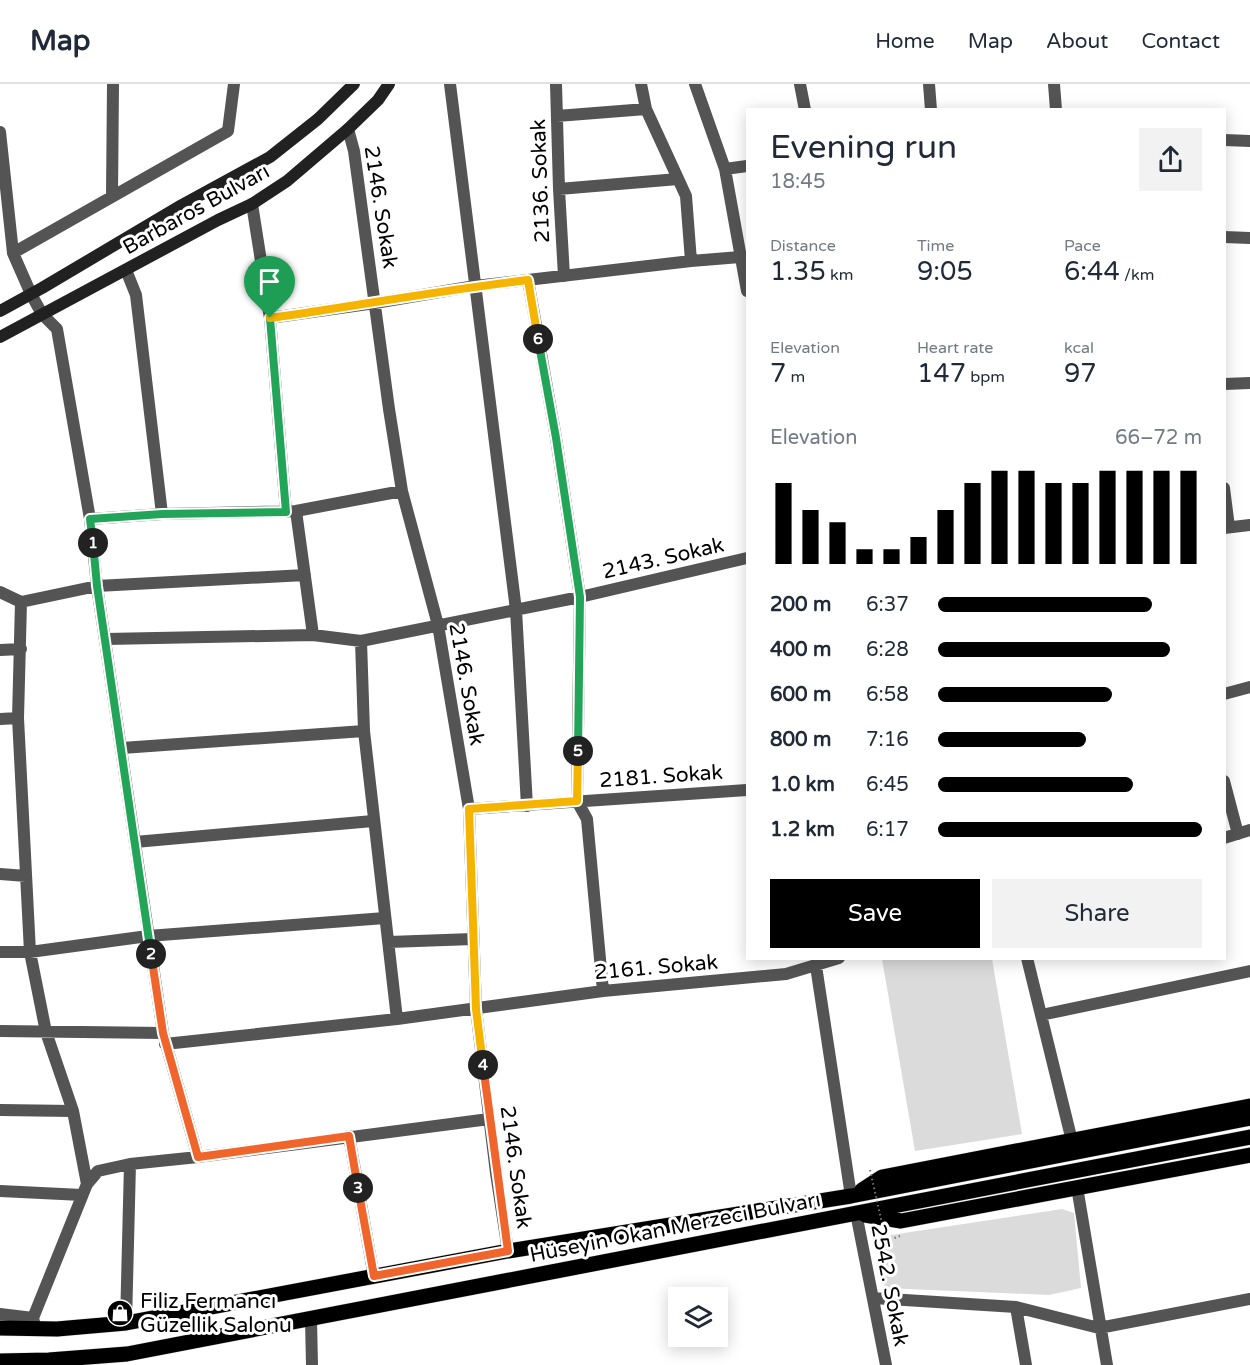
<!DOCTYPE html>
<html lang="en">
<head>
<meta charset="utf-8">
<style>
  :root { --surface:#fff; --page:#f2f2f3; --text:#1f2937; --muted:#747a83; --line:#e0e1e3; --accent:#000 }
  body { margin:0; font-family:"Varela Round",sans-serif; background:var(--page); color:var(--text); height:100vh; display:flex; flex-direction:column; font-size:22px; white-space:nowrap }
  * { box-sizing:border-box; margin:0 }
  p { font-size:20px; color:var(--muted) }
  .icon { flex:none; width:33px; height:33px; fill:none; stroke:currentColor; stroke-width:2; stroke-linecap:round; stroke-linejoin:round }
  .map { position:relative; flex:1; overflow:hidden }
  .drawer { position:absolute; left:746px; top:24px; width:480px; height:852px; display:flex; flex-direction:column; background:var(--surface); border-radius:0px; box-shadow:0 3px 15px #0003 }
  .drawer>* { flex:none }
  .fabs { position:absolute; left:668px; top:1203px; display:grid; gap:12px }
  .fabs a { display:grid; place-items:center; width:60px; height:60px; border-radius:0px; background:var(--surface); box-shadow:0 3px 15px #0003; font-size:30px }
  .pin { position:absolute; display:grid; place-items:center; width:51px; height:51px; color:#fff; margin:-62px -26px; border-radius:50% 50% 50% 0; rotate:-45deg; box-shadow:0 0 6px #0007 }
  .pin .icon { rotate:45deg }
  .km { position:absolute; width:30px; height:30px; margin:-15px; border-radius:50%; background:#222; color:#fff; font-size:16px; line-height:30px; text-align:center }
  .round { display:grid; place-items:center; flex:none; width:63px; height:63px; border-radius:0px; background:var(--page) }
  .overview { display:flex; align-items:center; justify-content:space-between; height:102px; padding:0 24px }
  h1 { font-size:33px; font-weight:600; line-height:45px }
  .stats { display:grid; grid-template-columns:repeat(3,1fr); gap:9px; height:102px; padding:6px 24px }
  .stats div { display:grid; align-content:center }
  .stats b { font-size:26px; font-weight:600 }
  .stats small { font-size:16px; font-weight:400 }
  .stats p { font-size:16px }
  .chart { height:168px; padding:12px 24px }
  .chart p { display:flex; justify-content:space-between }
  .chart svg { width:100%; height:108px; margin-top:6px; stroke:var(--accent); stroke-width:6 }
  .button { display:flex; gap:12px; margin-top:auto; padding:12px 24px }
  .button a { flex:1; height:69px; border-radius:0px; background:var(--accent); color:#fff; font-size:24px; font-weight:600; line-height:69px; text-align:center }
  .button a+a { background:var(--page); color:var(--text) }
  ul { padding:0 24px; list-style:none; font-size:20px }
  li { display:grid; grid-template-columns:96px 72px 1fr; align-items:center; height:45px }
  li i { height:15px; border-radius:8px; background:var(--accent) }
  header { display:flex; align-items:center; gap:36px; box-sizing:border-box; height:84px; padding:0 30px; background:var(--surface); border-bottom:2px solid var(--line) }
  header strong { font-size:28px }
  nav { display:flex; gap:33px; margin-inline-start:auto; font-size:21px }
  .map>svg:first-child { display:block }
</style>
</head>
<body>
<header>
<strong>Map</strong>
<nav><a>Home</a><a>Map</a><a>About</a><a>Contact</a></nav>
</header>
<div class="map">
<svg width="1250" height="1281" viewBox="0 0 1250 1281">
  <rect width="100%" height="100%" fill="#fff"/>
  <path fill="#dbdbdb" d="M882 875H992L1022 1050 915 1067Z
    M1062 1125 1074 1129 1081 1204 1049 1211 885 1204 878 1160 891 1151Z"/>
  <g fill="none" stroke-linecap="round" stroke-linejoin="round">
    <defs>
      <path id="primary" d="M862 1106 882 1093 1250 1022
        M865 1131 901 1137 1250 1071
        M0 1244 57 1245 126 1239 508 1167 851 1112 1250 1034
        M0 1277 49 1276 127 1270 1250 1053"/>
    </defs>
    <use href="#primary" stroke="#dbdbdb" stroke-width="16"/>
    <path stroke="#767676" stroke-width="2" stroke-dasharray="1.5 3" stroke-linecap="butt" d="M886 1157 900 1152"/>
    <path stroke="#545454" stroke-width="12" d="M450 0 516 526 527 722
      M556 0 559 105 564 192
      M641 0 646 25 686 112 691 177
      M695 0 725 85 747 207
      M800 0 805 26
      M929 0 931 26
      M1054 0 1056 26
      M557 32 646 25
      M348 45 354 67 389 325 402 407 438 541 469 725 476 925 496 1089 508 1167
      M0 48 13 169 31 210 42 230 57 245 90 435 97 502 163 949 198 1073
      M1224 56 1250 57
      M725 85 747 82
      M559 105 678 95
      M112 112 113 0
      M252 120 270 234 286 428
      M1224 153 1250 154
      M13 169 228 47 234 0
      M126 186 136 211 162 430
      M528 196 556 354 580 513 577 717 587 735 603 907
      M270 234 375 219 475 202 691 177 740 173
      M1224 300 1250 299
      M1224 404 1229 443
      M296 427 313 551
      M90 435 162 430 296 427 402 407
      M1224 444 1250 441
      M0 508 21 518 97 502 305 491
      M21 518 18 634 30 868 46 948 73 1027 87 1100
      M106 555 313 551 361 557 580 513 747 474
      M361 557 364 647 397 935
      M0 566 21 565
      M1224 610 1250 603
      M0 635 18 634
      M122 664 364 647
      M1224 697 1238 750
      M469 725 747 706
      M1224 754 1250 746
      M135 758 373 737
      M0 790 26 792
      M389 858 473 855
      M0 868H30L148 852 385 834
      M1027 874 1072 1057
      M816 882 851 1112
      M1041 931 1250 887
      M0 947 163 949
      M165 960 397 935 603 907 786 890 839 874
      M0 1026 73 1027
      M349 1052 374 1193
      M1077 1103 1107 1281
      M0 1107 82 1111
      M856 1129 886 1281
      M873 1214 1016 1223 1099 1244 1250 1215
      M1016 1223 1026 1281
      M0 1230 33 1234
      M311 1235 312 1281
      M126 1239 130 1080
      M36 1246 33 1234 87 1100 98 1087 130 1080 198 1073 489 1035"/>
    <path stroke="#212121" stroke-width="12" d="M0 227 42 204 182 121 270 73 318 35 354 0
      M0 253 218 136 252 120 287 97 348 45 378 16 389 0"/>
    <use href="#primary" stroke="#000" stroke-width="15"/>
    <path stroke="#767676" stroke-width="2" stroke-dasharray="1.5 3" stroke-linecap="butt" d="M870 1086 886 1157"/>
  </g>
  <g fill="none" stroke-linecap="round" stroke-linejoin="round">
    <defs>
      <path id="split-1" d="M93 459 90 435 162 430 286 428 270 234"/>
      <path id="split-2" d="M93 459 97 502 151 870"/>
      <path id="split-3" d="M151 870 163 949 198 1073 349 1052 358 1104"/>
      <path id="split-4" d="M358 1104 374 1192 508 1167 483 981"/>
      <path id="split-5" d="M483 981 476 925 469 725 577 717 578 667"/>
      <path id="split-6" d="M538 255 556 354 580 513 578 667"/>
      <path id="split-7" d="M270 234C356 222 441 206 528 196L538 255"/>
    </defs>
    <use href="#split-1" stroke="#fff" stroke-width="12"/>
    <use href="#split-2" stroke="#fff" stroke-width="12"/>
    <use href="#split-3" stroke="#fff" stroke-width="12"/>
    <use href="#split-4" stroke="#fff" stroke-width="12"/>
    <use href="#split-5" stroke="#fff" stroke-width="12"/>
    <use href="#split-6" stroke="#fff" stroke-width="12"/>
    <use href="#split-7" stroke="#fff" stroke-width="12"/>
    <use href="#split-1" stroke="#22a559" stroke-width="8"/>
    <use href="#split-2" stroke="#22a559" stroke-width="8"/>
    <use href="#split-3" stroke="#f0652b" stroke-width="8"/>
    <use href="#split-4" stroke="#f0652b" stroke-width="8"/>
    <use href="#split-5" stroke="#f5b400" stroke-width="8"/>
    <use href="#split-6" stroke="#22a559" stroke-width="8"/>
    <use href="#split-7" stroke="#f5b400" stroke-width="8"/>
  </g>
  <defs>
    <symbol id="shop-disc" viewBox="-11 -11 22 22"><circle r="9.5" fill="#000" stroke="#fff"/><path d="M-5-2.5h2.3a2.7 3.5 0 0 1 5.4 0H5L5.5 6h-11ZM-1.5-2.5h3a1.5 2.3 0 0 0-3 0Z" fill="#fff"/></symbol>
  </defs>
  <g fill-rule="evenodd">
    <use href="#shop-disc" x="105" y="1214" width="30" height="30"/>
  </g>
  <g text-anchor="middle" stroke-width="6" stroke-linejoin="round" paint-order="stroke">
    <g font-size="21" fill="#000" stroke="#fff">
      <text transform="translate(540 97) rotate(-92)" y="7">2136. Sokak</text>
      <text transform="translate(381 123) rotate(81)" y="7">2146. Sokak</text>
      <text transform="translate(196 125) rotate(-29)" y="7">Barbaros Bulvarı</text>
      <text transform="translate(663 474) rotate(-13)" y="7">2143. Sokak</text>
      <text transform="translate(467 600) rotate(80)" y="7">2146. Sokak</text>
      <text transform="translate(661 692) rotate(-4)" y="7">2181. Sokak</text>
      <text transform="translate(656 883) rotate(-5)" y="7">2161. Sokak</text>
      <text transform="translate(516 1083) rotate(82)" y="7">2146. Sokak</text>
      <text transform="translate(675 1143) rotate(-11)" y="7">Hüseyin Okan Merzeci Bulvarı</text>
      <text transform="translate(890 1201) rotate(79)" y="7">2542. Sokak</text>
    </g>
    <g font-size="21" fill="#000" stroke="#fff" text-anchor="start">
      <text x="140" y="1224">Filiz Fermancı<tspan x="140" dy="24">Güzellik Salonu</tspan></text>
    </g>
  </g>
</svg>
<div class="fabs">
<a><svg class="icon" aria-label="layers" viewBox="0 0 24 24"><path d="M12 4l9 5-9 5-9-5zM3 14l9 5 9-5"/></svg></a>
</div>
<div class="pin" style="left:270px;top:234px;background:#1e9e55"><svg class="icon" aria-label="arrive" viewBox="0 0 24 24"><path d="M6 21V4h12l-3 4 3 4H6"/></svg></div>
<b class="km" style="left:93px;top:459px">1</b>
<b class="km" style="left:151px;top:870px">2</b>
<b class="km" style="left:358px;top:1104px">3</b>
<b class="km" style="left:483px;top:981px">4</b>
<b class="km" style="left:578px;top:667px">5</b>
<b class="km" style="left:538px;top:255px">6</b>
<section class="drawer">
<div class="overview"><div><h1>Evening run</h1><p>18:45</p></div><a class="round"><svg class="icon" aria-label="share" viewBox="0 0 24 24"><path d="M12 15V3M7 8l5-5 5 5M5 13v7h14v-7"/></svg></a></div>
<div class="stats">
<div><p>Distance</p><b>1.35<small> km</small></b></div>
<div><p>Time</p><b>9:05</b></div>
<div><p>Pace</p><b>6:44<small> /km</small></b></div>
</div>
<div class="stats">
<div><p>Elevation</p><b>7<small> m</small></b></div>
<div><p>Heart rate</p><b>147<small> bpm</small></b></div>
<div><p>kcal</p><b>97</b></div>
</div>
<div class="chart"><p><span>Elevation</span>66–72 m</p>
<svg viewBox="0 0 160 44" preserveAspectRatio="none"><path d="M5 44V11M15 44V22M25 44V27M35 44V38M45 44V38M55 44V33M65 44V22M75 44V11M85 44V6M95 44V6M105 44V11M115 44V11M125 44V6M135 44V6M145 44V6M155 44V6"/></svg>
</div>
<ul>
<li><b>200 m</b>6:37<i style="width:81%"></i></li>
<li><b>400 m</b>6:28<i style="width:88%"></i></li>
<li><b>600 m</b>6:58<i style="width:66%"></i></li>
<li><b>800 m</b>7:16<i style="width:56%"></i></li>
<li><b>1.0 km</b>6:45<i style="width:74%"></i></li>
<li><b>1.2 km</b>6:17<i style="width:100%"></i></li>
</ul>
<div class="button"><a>Save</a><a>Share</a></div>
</section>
</div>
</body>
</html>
